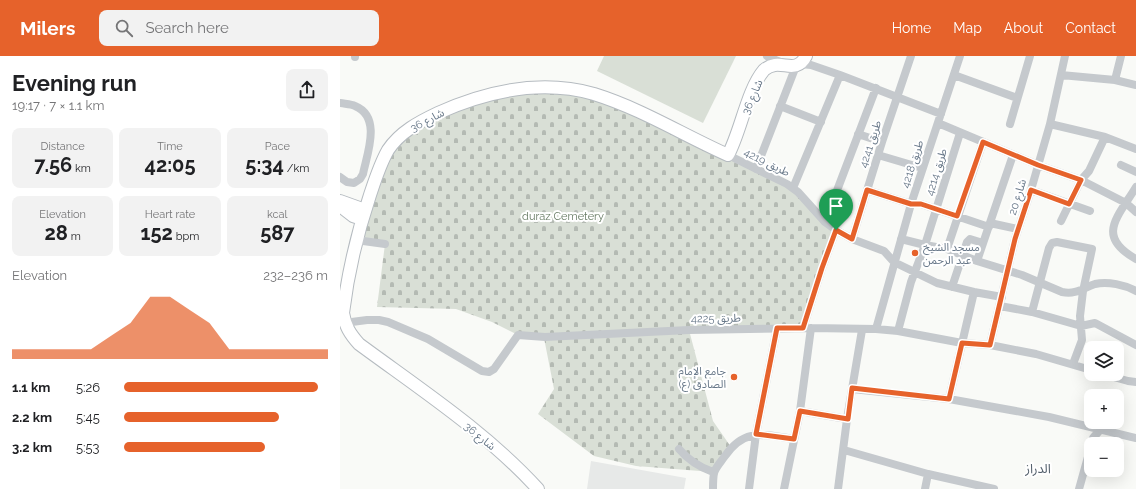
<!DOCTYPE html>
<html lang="en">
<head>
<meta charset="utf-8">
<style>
  :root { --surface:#fff; --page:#f2f2f2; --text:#202124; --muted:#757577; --accent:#e6622b }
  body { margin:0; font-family:Raleway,"Noto Sans Arabic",sans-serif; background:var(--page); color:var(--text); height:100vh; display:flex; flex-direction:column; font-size:15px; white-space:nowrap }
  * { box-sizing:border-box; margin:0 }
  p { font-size:13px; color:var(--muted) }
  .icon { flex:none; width:22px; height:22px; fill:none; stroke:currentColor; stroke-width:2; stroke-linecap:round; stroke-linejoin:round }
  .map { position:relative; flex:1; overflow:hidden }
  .panel { display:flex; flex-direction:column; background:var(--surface); width:340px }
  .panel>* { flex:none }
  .tools { position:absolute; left:744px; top:285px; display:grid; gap:8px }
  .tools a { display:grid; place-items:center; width:40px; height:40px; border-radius:8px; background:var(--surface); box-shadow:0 4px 16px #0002; font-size:20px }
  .pin { position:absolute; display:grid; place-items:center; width:34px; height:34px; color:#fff; margin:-41px -17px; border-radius:50% 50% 50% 0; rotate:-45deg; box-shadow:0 0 4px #0007 }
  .pin .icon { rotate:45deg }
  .round { display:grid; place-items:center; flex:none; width:42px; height:42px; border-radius:8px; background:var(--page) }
  .headline { display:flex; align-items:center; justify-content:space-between; height:68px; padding:0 12px }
  h1 { font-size:22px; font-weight:700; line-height:30px }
  .figures { display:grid; grid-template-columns:repeat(3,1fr); gap:6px; height:68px; padding:4px 12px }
  .figures div { display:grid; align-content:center; border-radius:8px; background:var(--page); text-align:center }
  .figures b { font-size:20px; font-weight:700 }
  .figures small { font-size:11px; font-weight:400 }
  .figures p { font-size:11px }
  .chart { height:112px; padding:8px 12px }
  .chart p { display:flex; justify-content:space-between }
  .chart svg { width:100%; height:72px; margin-top:4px; fill:var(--accent); opacity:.7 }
  ul { padding:0 12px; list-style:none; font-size:13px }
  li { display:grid; grid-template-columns:64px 48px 1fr; align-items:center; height:30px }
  li i { height:10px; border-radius:5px; background:var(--accent) }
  header { display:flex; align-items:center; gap:24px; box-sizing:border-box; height:56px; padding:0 20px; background:var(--accent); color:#fff }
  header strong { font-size:19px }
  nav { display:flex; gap:22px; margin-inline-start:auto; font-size:14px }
  .search { width:280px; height:36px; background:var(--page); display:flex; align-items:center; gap:10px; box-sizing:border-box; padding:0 14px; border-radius:8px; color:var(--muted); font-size:15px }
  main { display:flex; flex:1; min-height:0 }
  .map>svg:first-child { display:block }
</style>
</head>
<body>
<header>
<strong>Milers</strong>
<div class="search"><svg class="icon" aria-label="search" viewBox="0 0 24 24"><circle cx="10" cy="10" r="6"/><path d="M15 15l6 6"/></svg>Search here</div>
<nav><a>Home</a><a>Map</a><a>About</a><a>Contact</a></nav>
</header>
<main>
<section class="panel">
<div class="headline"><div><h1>Evening run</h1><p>19:17 · 7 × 1.1 km</p></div><a class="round"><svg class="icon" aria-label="share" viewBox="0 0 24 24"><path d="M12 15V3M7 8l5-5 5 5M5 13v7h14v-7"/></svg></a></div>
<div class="figures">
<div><p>Distance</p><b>7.56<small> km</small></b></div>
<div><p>Time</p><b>42:05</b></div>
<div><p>Pace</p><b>5:34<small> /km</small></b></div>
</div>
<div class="figures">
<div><p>Elevation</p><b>28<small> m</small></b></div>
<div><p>Heart rate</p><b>152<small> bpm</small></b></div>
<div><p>kcal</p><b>587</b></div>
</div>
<div class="chart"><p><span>Elevation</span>232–236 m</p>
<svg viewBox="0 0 160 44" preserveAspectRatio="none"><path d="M0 44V38L10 38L20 38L30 38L40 38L50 30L60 22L70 6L80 6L90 14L100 22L110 38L120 38L130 38L140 38L150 38L160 38V44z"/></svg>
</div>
<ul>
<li><b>1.1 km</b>5:26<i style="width:95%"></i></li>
<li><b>2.2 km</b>5:45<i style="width:76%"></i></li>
<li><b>3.2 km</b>5:53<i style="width:69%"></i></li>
</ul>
</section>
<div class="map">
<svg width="796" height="433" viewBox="0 0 796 433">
  <defs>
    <pattern id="cemetery-stones" width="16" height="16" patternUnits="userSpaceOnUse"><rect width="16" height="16" fill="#d9dfd6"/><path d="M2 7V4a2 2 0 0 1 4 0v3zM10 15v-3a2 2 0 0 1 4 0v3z" fill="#b4bab3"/></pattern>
  </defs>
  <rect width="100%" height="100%" fill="#f9faf7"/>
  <path fill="#e7e9e8" d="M251 405 346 422 344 433H247Z"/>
  <path fill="#d9dfd6" d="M264 0H396L363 67 257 15Z"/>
  <path fill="url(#cemetery-stones)" d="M167 34 253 38 453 132 496 174 463 272 349 274 373 365 391 391 373 416 296 410 254 400 198 358 214 333 204 282 178 279 152 266 116 253 37 251 45 188 16 184 55 85 87 63Z"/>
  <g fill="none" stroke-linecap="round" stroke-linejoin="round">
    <defs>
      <path id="secondary" d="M0 145 25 154
        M0 150 13 160 22 163
        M198 433C146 376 80 333 19 288 10 278 5 270 3 257 8 216 17 178 30 139 35 124 40 108 48 94 60 76 79 66 98 57 147 35 201 23 254 38 302 53 343 79 388 99 401 75 407 34 424 14 440 0 455 21 466 0"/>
    </defs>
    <use href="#secondary" stroke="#b5bbc0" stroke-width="14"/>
    <path stroke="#c5c9cd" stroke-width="8" d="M427 0 440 6
      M15 1V0
      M461 8 471 9 500 19 601 58
      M614 19 677 42
      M721 19 775 24 796 29
      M775 24 781 0
      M0 47C5 48 11 48 15 50 42 61 27 98 23 118L20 123 14 127 7 126 0 121
      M440 50 481 66
      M598 67 698 109 741 124 786 147 796 156
      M670 68 690 0
      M710 68 765 81 796 93
      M518 78 542 86
      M388 99 447 128 458 136 485 166 496 174 512 183 544 195 554 206 597 227 634 236 662 241
      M538 99 582 112
      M781 109 796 116
      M416 113 456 10
      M796 131C778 161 755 180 796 203
      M453 132 500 19
      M527 134 571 148H581L649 171
      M691 134 750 155
      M721 165 741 124 749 115 765 81
      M485 166 536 32
      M650 167 678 173
      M512 183 542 86 571 0
      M561 183 585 189 607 193 637 205 682 219 722 236C736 239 743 232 755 228 768 225 785 229 796 235
      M16 184 45 188
      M607 193 643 86
      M637 205 673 99
      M612 231 627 186 630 183 643 187
      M660 250 692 256 741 270
      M692 256 709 192 712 187 717 186 752 193 743 235 740 260 742 284 733 308
      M4 267 27 264H39L48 266 88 283 142 315 149 316 154 313 178 279 205 281 349 274 471 272 536 273 558 275 622 287 650 289 696 298 751 314
      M741 270 755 267 796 289
      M463 272 482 212 496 174
      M536 273 571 148 620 0
      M558 275 571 226 585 189 620 77
      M650 289 675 183 691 134 710 68 725 0
      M763 318 788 325 796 326
      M512 333 609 343 709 361 796 382
      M609 343 634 236
      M460 355 507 363
      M751 388 753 382 760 374
      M339 393C349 405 359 411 373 416
      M504 394 588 418 654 433
      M373 433C373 413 374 415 385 400 405 371 424 379 454 383
      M409 433 416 378 437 272
      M444 433 460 355 471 272
      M498 433 507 363 522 274
      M585 433 588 418
      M739 433 751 390"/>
    <use href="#secondary" stroke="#fff" stroke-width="12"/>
  </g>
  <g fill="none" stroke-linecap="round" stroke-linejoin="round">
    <defs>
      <path id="route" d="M643 86 698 109 741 124 729 148 691 134 675 183 650 289 622 287 609 343 512 332 508 363 460 355 454 383 416 378 437 272H463L482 212 496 174 512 183 527 134 571 148H581L617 160Z"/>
    </defs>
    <use href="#route" stroke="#fff" stroke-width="8"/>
    <use href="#route" stroke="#e6622b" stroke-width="5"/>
  </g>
  <g fill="#e6622b" stroke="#fff" stroke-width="1.5">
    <circle cx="575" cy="197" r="4"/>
    <circle cx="394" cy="321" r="4"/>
  </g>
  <g text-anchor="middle" stroke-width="4" stroke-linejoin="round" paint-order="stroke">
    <g font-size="11" fill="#687889" stroke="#fff">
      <text transform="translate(412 41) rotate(-67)" y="4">شارع 36</text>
      <text transform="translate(87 64) rotate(-28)" y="4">شارع 36</text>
      <text transform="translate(530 88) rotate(-72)" y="4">طريق 4241</text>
      <text transform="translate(427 106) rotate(26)" y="4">طريق 4219</text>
      <text transform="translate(572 108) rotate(-72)" y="4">طريق 4218</text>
      <text transform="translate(596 116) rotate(-73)" y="4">طريق 4214</text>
      <text transform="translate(677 141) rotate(-73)" y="4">شارع 20</text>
      <text transform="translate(376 262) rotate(-1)" y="4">طريق 4225</text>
      <text transform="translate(140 380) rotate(39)" y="4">شارع 36</text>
    </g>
    <g font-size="11" fill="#667a63" stroke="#fff">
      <text x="223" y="164">duraz Cemetery</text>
    </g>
    <g font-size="11" fill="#687889" stroke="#fff" text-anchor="start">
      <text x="583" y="195">مسجد الشيخ<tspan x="583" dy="13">عبد الرحمن</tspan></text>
      <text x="386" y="319" text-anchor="end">جامع الإمام<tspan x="386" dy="13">الصادق (ع)</tspan></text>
    </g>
    <g font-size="13" fill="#56626e" stroke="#fff">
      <text x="698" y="417">الدراز</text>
    </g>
  </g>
</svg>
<div class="tools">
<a><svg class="icon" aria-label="layers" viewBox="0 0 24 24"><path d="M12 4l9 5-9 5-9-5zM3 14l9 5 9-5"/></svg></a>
<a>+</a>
<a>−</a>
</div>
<div class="pin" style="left:496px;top:174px;background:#1e9e55"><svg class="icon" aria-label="arrive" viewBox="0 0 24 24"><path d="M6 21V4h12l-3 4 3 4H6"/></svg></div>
</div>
</main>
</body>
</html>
